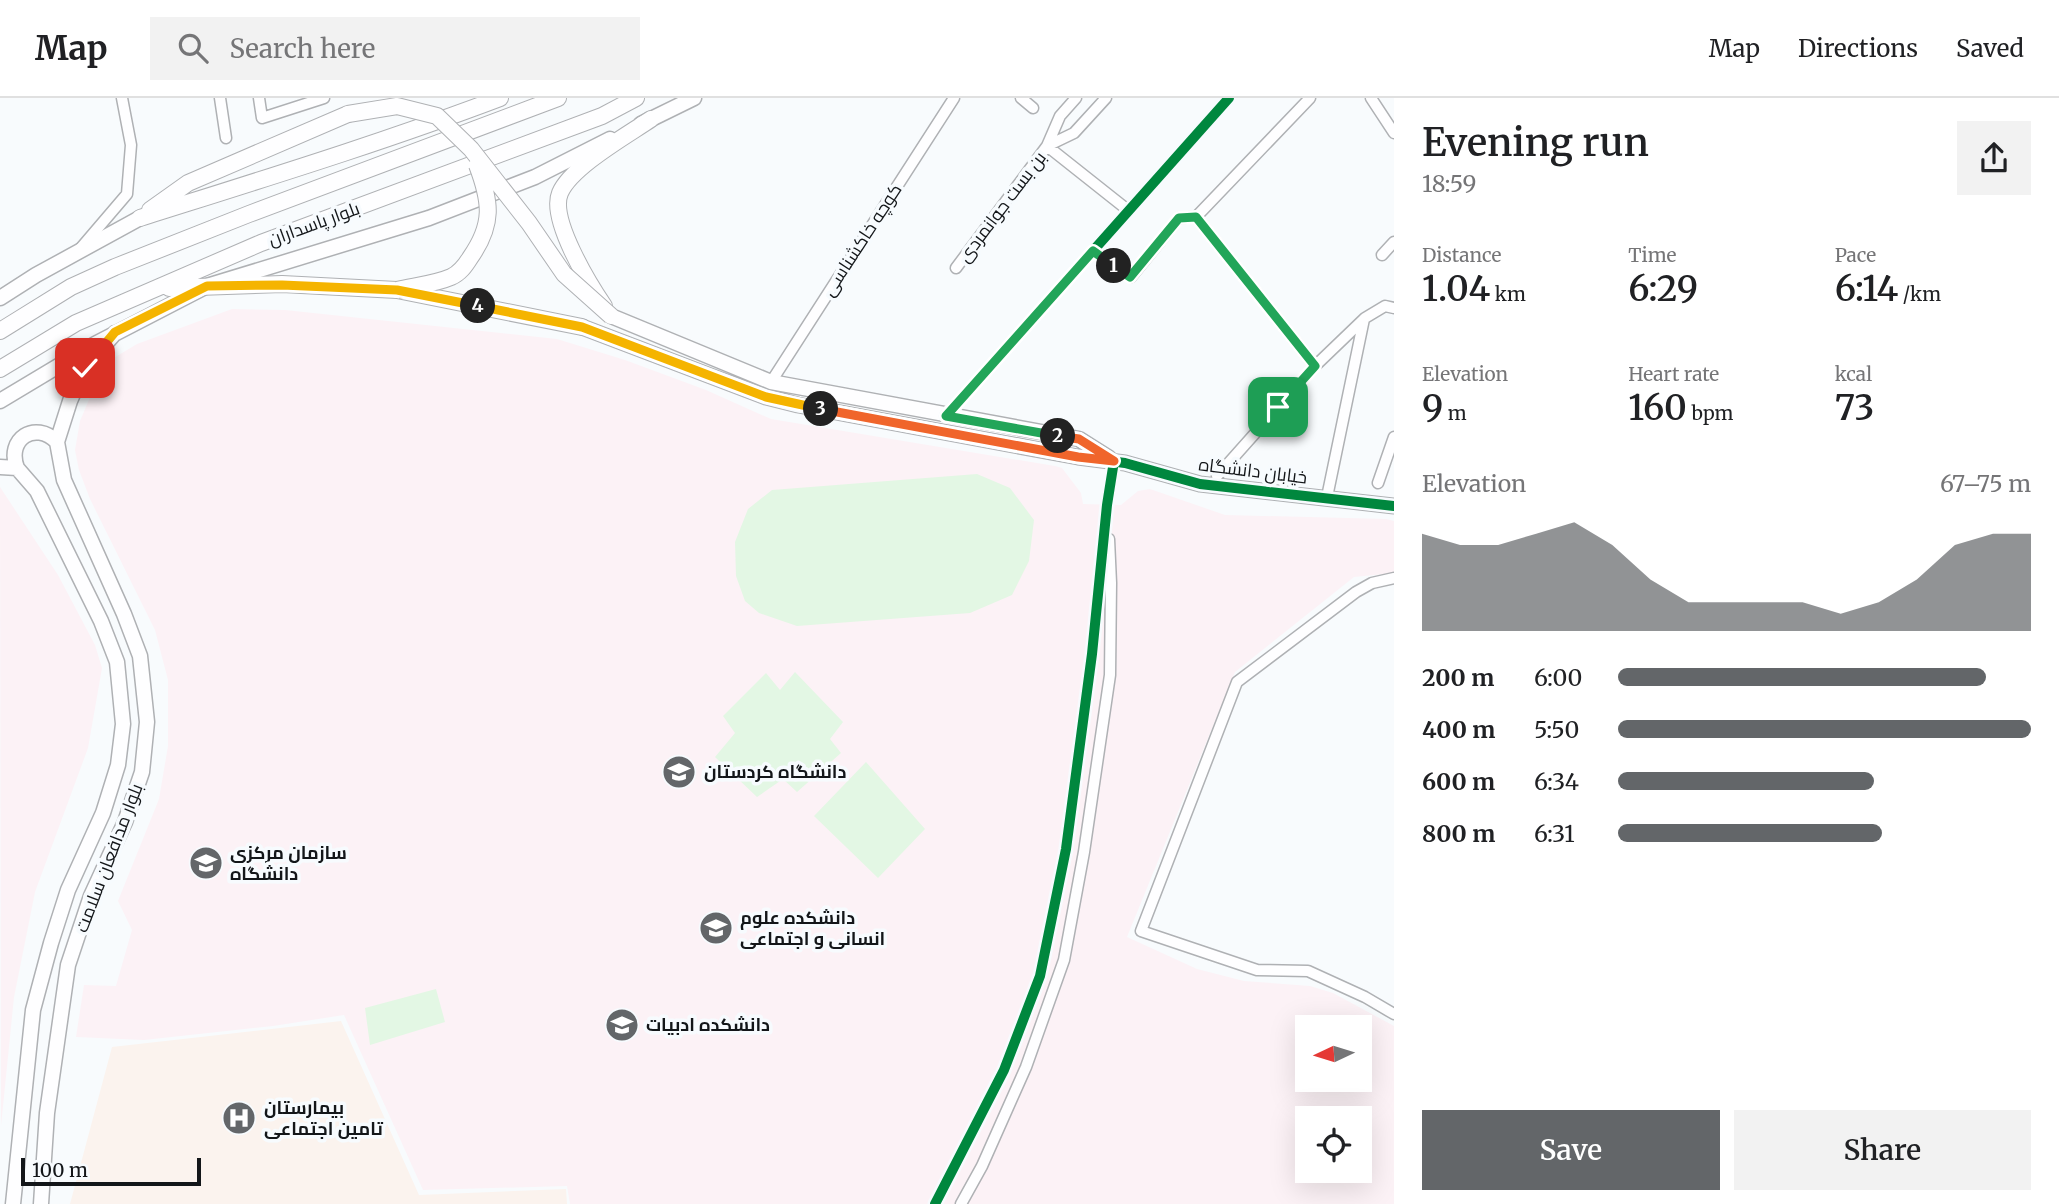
<!DOCTYPE html>
<html lang="en">
<head>
<meta charset="utf-8">
<style>
  :root { --surface:#fff; --page:#f2f2f2; --text:#202124; --muted:#757577; --line:#e0e0e0; --accent:#636669 }
  body { margin:0; font-family:Merriweather,Cairo,serif; background:var(--page); color:var(--text); height:100vh; display:flex; flex-direction:column; font-size:26px; white-space:nowrap }
  * { box-sizing:border-box; margin:0 }
  p { font-size:23px; color:var(--muted) }
  .icon { flex:none; width:38px; height:38px; fill:none; stroke:currentColor; stroke-width:2; stroke-linecap:round; stroke-linejoin:round }
  .map { position:relative; flex:1; overflow:hidden }
  .drawer { display:flex; flex-direction:column; background:var(--surface); width:665px }
  .drawer>* { flex:none }
  .needle { width:46px; rotate:266deg }
  .tools { position:absolute; left:1295px; top:917px; display:grid; gap:14px }
  .tools a { display:grid; place-items:center; width:77px; height:77px; border-radius:0px; background:var(--surface); box-shadow:0 7px 28px #0002; font-size:35px }
  .scale { position:absolute; left:21px; bottom:18px; width:180px; box-sizing:border-box; padding-left:7px; border:4px solid #131619; border-top:0; font-size:19px; line-height:24px; white-space:nowrap; color:#131619; -webkit-text-stroke:5px #f7fbfe; paint-order:stroke }
  .pin { position:absolute; display:grid; place-items:center; width:60px; height:60px; color:#fff; margin:-30px; border-radius:14px; box-shadow:0 4px 10px #0006 }
  .km { position:absolute; width:35px; height:35px; margin:-18px; border-radius:50%; background:#222; color:#fff; font-size:19px; line-height:35px; text-align:center }
  .round { display:grid; place-items:center; flex:none; width:74px; height:74px; border-radius:0px; background:var(--page) }
  .head { display:flex; align-items:center; justify-content:space-between; height:119px; padding:0 28px }
  h1 { font-size:38px; font-weight:600; line-height:52px }
  .stats { display:grid; grid-template-columns:repeat(3,1fr); gap:10px; height:119px; padding:7px 28px }
  .stats div { display:grid; align-content:center }
  .stats b { font-size:35px; font-weight:600 }
  .stats small { font-size:19px; font-weight:400 }
  .stats p { font-size:19px }
  .chart { height:196px; padding:14px 28px }
  .chart p { display:flex; justify-content:space-between }
  .chart svg { width:100%; height:126px; margin-top:7px; fill:var(--accent); opacity:.7 }
  .action { display:flex; gap:14px; margin-top:auto; padding:14px 28px }
  .action a { flex:1; height:80px; border-radius:0px; background:var(--accent); color:#fff; font-size:28px; font-weight:600; line-height:80px; text-align:center }
  .action a+a { background:var(--page); color:var(--text) }
  ul { padding:0 28px; list-style:none; font-size:23px }
  li { display:grid; grid-template-columns:112px 84px 1fr; align-items:center; height:52px }
  li i { height:18px; border-radius:9px; background:var(--accent) }
  header { display:flex; align-items:center; gap:42px; box-sizing:border-box; height:98px; padding:0 35px; background:var(--surface); border-bottom:2px solid var(--line) }
  header strong { font-size:33px }
  nav { display:flex; gap:38px; margin-inline-start:auto; font-size:24px }
  .search { width:490px; height:63px; background:var(--page); display:flex; align-items:center; gap:18px; box-sizing:border-box; padding:0 24px; border-radius:0px; color:var(--muted); font-size:26px }
  main { display:flex; flex:1; min-height:0 }
  .map>svg:first-child { display:block }
</style>
</head>
<body>
<header>
<strong>Map</strong>
<div class="search"><svg class="icon" aria-label="search" viewBox="0 0 24 24"><circle cx="10" cy="10" r="6"/><path d="M15 15l6 6"/></svg>Search here</div>
<nav><a>Map</a><a>Directions</a><a>Saved</a></nav>
</header>
<main>
<div class="map">
<svg width="1394" height="1106" viewBox="0 0 1394 1106">
  <rect width="100%" height="100%" fill="#f8fbfd"/>
  <path fill="#fcf2f6" fill-rule="evenodd" d="M232 211 285 212 557 241 625 262 706 292 771 321 1055 368 1062 370 1081 395 1083 406 1121 407 1138 393 1150 391 1225 417 1386 421 1394 423V475L1354 479 1235 574 1127 839 1197 871 1244 883 1310 888 1333 895 1394 928V1106H570L567 1088 423 1092 344 917 273 928 144 942 76 939 84 887 116 888 132 832 118 803 159 701 168 648V582L155 532 90 401 79 372 75 352 80 323 96 285 112 261 137 246ZM1307 929H1360V982H1307ZM1307 1020H1360V1073H1307Z
    M0 389 58 477 95 547 102 570 88 650 35 794 14 899 1 1028Z"/>
  <path fill="#fbf3ee" d="M341 923 419 1097 566 1091 567 1106H70L112 949Z"/>
  <path fill="#e3f7e4" d="M977 376 1010 390 1034 422 1029 463 1012 497 970 515 797 528 759 515 745 503 736 478 735 444 748 411 772 392Z
    M795 574 843 624 830 641 841 655 797 694 783 681 757 699 715 659 735 635 723 618 766 575 780 592Z
    M866 664 925 731 878 780 814 718Z
    M436 891 445 924 370 947 365 910Z"/>
  <g fill="none" stroke-linecap="round" stroke-linejoin="round">
    <defs>
      <path id="street" d="M220 0 226 40
        M259 0 262 20 324 0
        M1021 0 1033 10
        M1310 0 1196 119 1315 268
        M1371 0 1394 35
        M1047 48 1129 113
        M1047 48 1074 35 1106 0
        M80 151 127 96 131 47 122 0
        M1093 153 1131 179 1179 120 1196 119
        M1382 157 1394 144
        M956 170 1047 48 1060 18 1076 0
        M771 284 954 0
        M946 318 1229 0
        M1217 378 1315 268 1365 220 1385 208 1394 210
        M1378 385 1394 339
        M1327 399 1364 221
        M1394 480 1372 485 1356 494 1237 584 1141 833 1257 872 1308 873 1365 899 1394 916
        M935 1106 1004 972 1040 878 1066 751 1092 556 1107 407 1114 363
        M961 1106 982 1068 1026 969 1064 862 1084 754 1110 577 1111 485 1109 441"/>
      <path id="secondary" d="M641 26 694 0
        M0 200 36 177 140 120
        M611 218 771 284 1079 341 1109 360
        M582 229 766 299 798 307 1078 359 1125 365 1200 386 1394 408
        M0 303 95 246 207 188 429 120 535 79 610 41
        M0 369 17 370 37 393 101 523 117 564 123 626 118 667 103 715 68 792 51 845 33 912 13 1106
        M17 370C6 341 35 322 57 344
        M41 1106 47 1015 68 867 91 798 125 724 142 674 147 624 140 558 124 516 64 382 57 344 70 303 84 270 115 235"/>
      <path id="primary" d="M150 112 188 85 348 16
        M140 120C260 82 381 45 500 0
        M169 190 282 186 397 192 582 229
        M604 208C589 186 549 121 560 95 571 69 626 38 651 21
        M0 233 71 189 115 169 249 116 558 0
        M0 271 76 225 261 145 602 18 636 0"/>
    </defs>
    <use href="#street" stroke="#afb1b4" stroke-width="13"/>
    <use href="#secondary" stroke="#afb1b4" stroke-width="17"/>
    <use href="#primary" stroke="#afb1b4" stroke-width="18"/>
    <use href="#street" stroke="#fefeff" stroke-width="10"/>
    <use href="#secondary" stroke="#fefeff" stroke-width="14"/>
    <use href="#primary" stroke="#fefeff" stroke-width="16"/>
    <defs>
      <path id="primary-bridge" d="M348 16 397 8 437 18 471 51 529 125 564 176 611 218
        M397 192C414 188 435 186 451 179 460 175 465 168 470 160 494 126 491 104 477 67"/>
    </defs>
    <use href="#primary-bridge" stroke="#afb1b4" stroke-width="18" stroke-linecap="butt"/>
    <use href="#primary-bridge" stroke="#fefeff" stroke-width="16"/>
    <defs>
      <path id="cycleway" d="M582 229 766 299 798 307 1078 359 1125 365 1200 386 1394 408
        M946 318 1229 0
        M935 1106 1004 972 1040 878 1066 751 1092 556 1107 407 1114 363"/>
    </defs>
    <use href="#cycleway" stroke="#f7fbfe" stroke-width="15"/>
    <use href="#cycleway" stroke="#00873e" stroke-width="10"/>
  </g>
  <g fill="none" stroke-linecap="round" stroke-linejoin="round">
    <defs>
      <path id="split-1" d="M1114 168 1130 179 1179 120 1196 119 1315 268 1278 309"/>
      <path id="split-2" d="M1058 338 946 318 1093 153 1114 168"/>
      <path id="split-3" d="M821 311 1078 359 1114 363 1079 341 1058 338"/>
      <path id="split-4" d="M478 208 582 229 766 299 821 311"/>
      <path id="split-5" d="M85 270 115 234 207 188 282 187 397 192 478 208"/>
    </defs>
    <use href="#split-1" stroke="#fff" stroke-width="14"/>
    <use href="#split-2" stroke="#fff" stroke-width="14"/>
    <use href="#split-3" stroke="#fff" stroke-width="14"/>
    <use href="#split-4" stroke="#fff" stroke-width="14"/>
    <use href="#split-5" stroke="#fff" stroke-width="14"/>
    <use href="#split-1" stroke="#22a559" stroke-width="9"/>
    <use href="#split-2" stroke="#22a559" stroke-width="9"/>
    <use href="#split-3" stroke="#f0652b" stroke-width="9"/>
    <use href="#split-4" stroke="#f5b400" stroke-width="9"/>
    <use href="#split-5" stroke="#f5b400" stroke-width="9"/>
  </g>
  <defs>
    <symbol id="university-disc" viewBox="-11 -11 22 22"><circle r="9.5" fill="#636669" stroke="#f7fbfe"/><path d="M0-5L7-2L0 1L-7-2ZM-4 1L0 2.5L4 1V4Q0 6-4 4Z" fill="#fff"/></symbol>
    <symbol id="hospital-disc" viewBox="-11 -11 22 22"><circle r="9.5" fill="#636669" stroke="#f7fbfe"/><path d="M-5-5h3v3.5h4V-5h3V5h-3V1.5h-4V5h-3Z" fill="#fff"/></symbol>
  </defs>
  <g fill-rule="evenodd">
    <use href="#university-disc" x="660" y="655" width="38" height="38"/>
    <use href="#university-disc" x="187" y="746" width="38" height="38"/>
    <use href="#university-disc" x="697" y="811" width="38" height="38"/>
    <use href="#university-disc" x="603" y="908" width="38" height="38"/>
    <use href="#hospital-disc" x="220" y="1001" width="38" height="38"/>
  </g>
  <g text-anchor="middle" stroke-width="7" stroke-linejoin="round" paint-order="stroke">
    <g font-size="18" fill="#131619" stroke="#f7fbfe">
      <text transform="translate(1002 109) rotate(-53)" y="6">بن بست جوانمردی</text>
      <text transform="translate(314 126) rotate(-20)" y="6">بلوار پاسداران</text>
      <text transform="translate(862 142) rotate(-57)" y="6">کوچه خاکشناسی</text>
      <text transform="translate(1253 373) rotate(7)" y="6">خیابان دانشگاه</text>
      <text transform="translate(109 760) rotate(-69)" y="6">بلوار مدافعان سلامت</text>
    </g>
    <g font-size="18" font-weight="bold" fill="#131619" stroke="#f7fbfe" text-anchor="start">
      <text x="704" y="680">دانشگاه کردستان</text>
      <text x="230" y="761">سازمان مرکزی<tspan x="230" dy="21">دانشگاه</tspan></text>
      <text x="740" y="826">دانشکده علوم<tspan x="740" dy="21">انسانی و اجتماعی</tspan></text>
      <text x="646" y="933">دانشکده ادبیات</text>
      <text x="264" y="1016">بیمارستان<tspan x="264" dy="21">تامین اجتماعی</tspan></text>
    </g>
  </g>
</svg>
<div class="tools">
<a><svg class="needle" viewBox="-14 -14 28 28"><path d="M0-13l5 13h-10z" fill="#e53935"/><path d="M0 13l5-13h-10z" fill="#757577"/></svg></a>
<a><svg class="icon" aria-label="locate" viewBox="0 0 24 24"><circle cx="12" cy="12" r="6"/><path d="M12 2v4M12 18v4M2 12h4M18 12h4"/></svg></a>
</div>
<div class="scale">100 m</div>
<div class="pin" style="left:1278px;top:309px;background:#1e9e55"><svg class="icon" aria-label="arrive" viewBox="0 0 24 24"><path d="M6 21V4h12l-3 4 3 4H6"/></svg></div>
<div class="pin" style="left:85px;top:270px;background:#d93025"><svg class="icon" aria-label="check" viewBox="0 0 24 24"><path d="M5 12l5 5 9-10"/></svg></div>
<b class="km" style="left:1114px;top:168px">1</b>
<b class="km" style="left:1058px;top:338px">2</b>
<b class="km" style="left:821px;top:311px">3</b>
<b class="km" style="left:478px;top:208px">4</b>
</div>
<section class="drawer">
<div class="head"><div><h1>Evening run</h1><p>18:59</p></div><a class="round"><svg class="icon" aria-label="share" viewBox="0 0 24 24"><path d="M12 15V3M7 8l5-5 5 5M5 13v7h14v-7"/></svg></a></div>
<div class="stats">
<div><p>Distance</p><b>1.04<small> km</small></b></div>
<div><p>Time</p><b>6:29</b></div>
<div><p>Pace</p><b>6:14<small> /km</small></b></div>
</div>
<div class="stats">
<div><p>Elevation</p><b>9<small> m</small></b></div>
<div><p>Heart rate</p><b>160<small> bpm</small></b></div>
<div><p>kcal</p><b>73</b></div>
</div>
<div class="chart"><p><span>Elevation</span>67–75 m</p>
<svg viewBox="0 0 160 44" preserveAspectRatio="none"><path d="M0 44V10L10 14L20 14L30 10L40 6L50 14L60 26L70 34L80 34L90 34L100 34L110 38L120 34L130 26L140 14L150 10L160 10V44z"/></svg>
</div>
<ul>
<li><b>200 m</b>6:00<i style="width:89%"></i></li>
<li><b>400 m</b>5:50<i style="width:100%"></i></li>
<li><b>600 m</b>6:34<i style="width:62%"></i></li>
<li><b>800 m</b>6:31<i style="width:64%"></i></li>
</ul>
<div class="action"><a>Save</a><a>Share</a></div>
</section>
</main>
</body>
</html>
